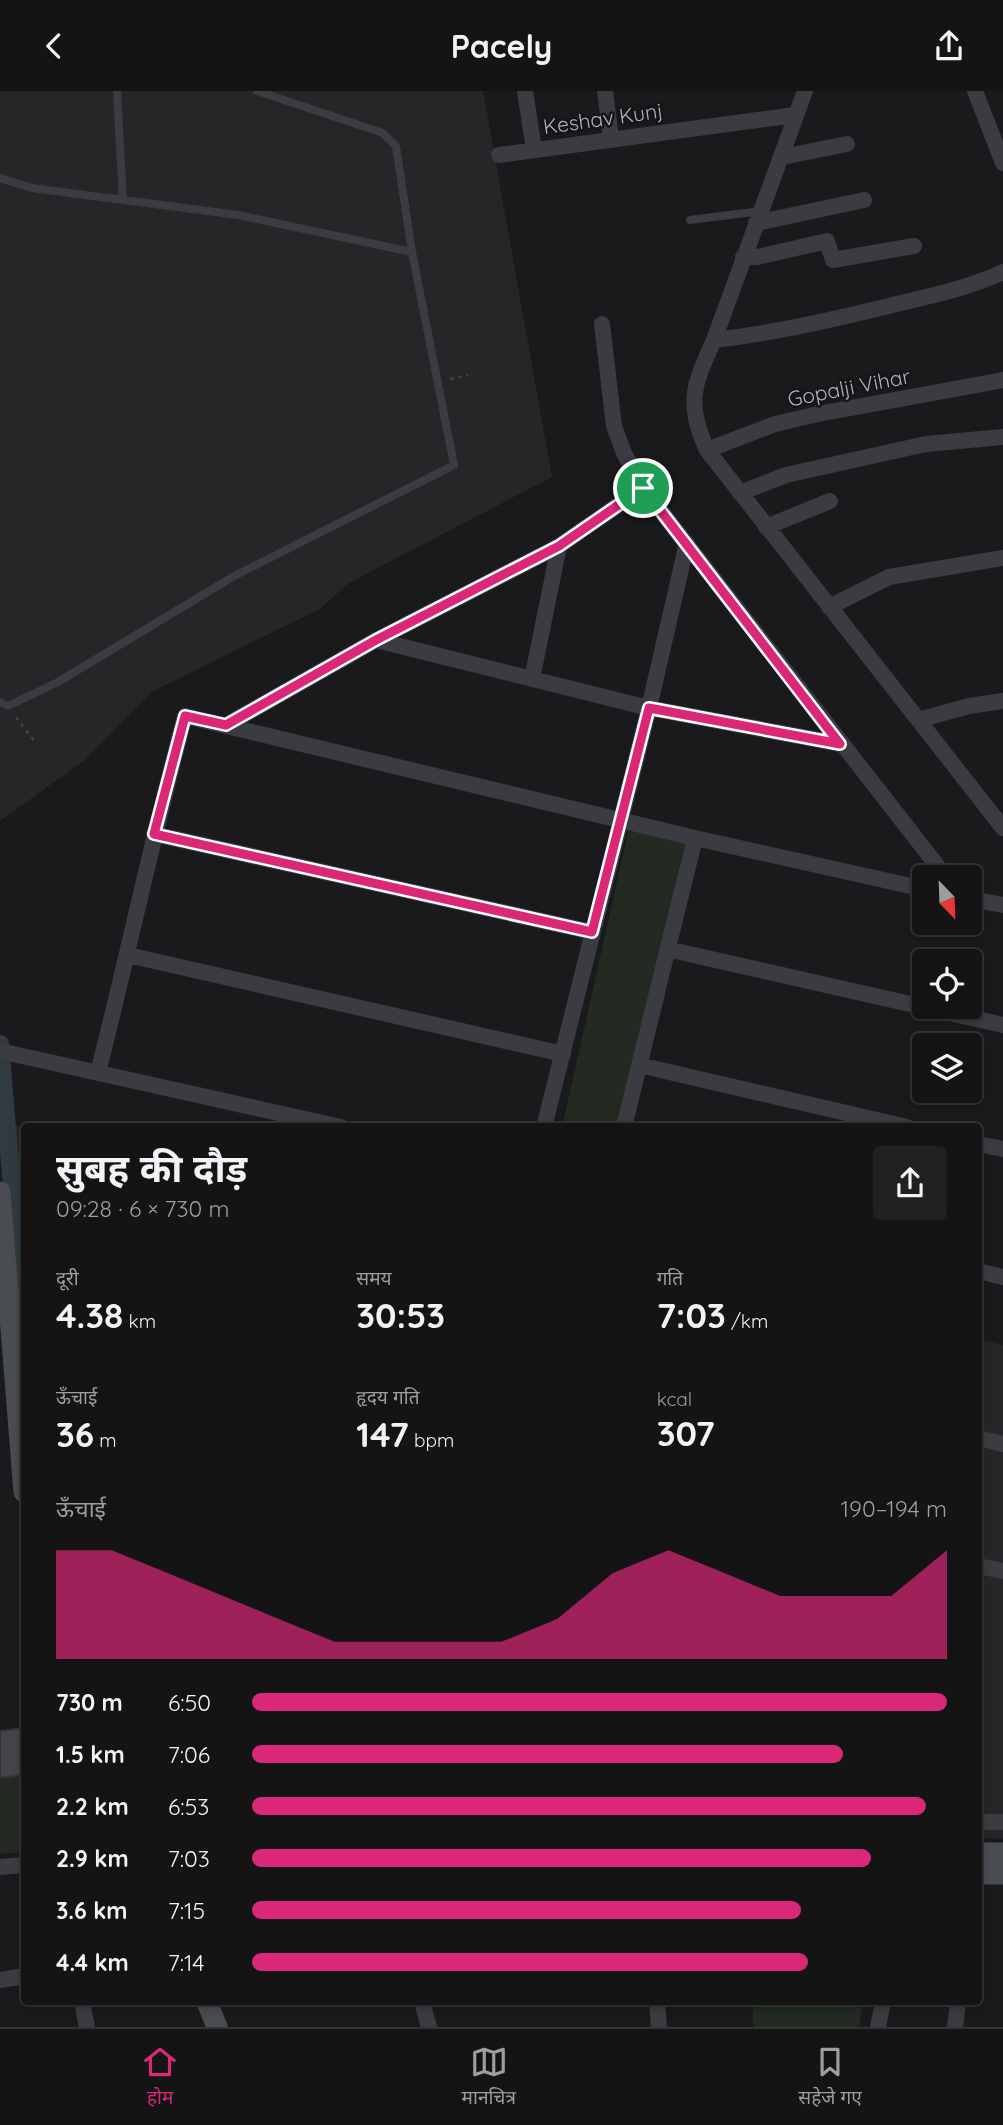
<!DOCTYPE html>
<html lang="hi">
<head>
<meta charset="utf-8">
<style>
  :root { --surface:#141415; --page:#212122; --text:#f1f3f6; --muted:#9d9ea0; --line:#333334; --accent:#db2777 }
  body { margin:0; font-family:Quicksand,"Noto Sans Devanagari",sans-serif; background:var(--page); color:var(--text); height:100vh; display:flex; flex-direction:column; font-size:26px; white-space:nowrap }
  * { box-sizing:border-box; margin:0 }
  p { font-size:23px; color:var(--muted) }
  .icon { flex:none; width:38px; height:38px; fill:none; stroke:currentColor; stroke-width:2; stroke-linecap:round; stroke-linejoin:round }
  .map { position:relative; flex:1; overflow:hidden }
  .drawer { position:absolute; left:21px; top:1032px; width:961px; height:882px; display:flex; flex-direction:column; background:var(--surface); border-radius:7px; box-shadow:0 4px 10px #0003,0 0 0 2px var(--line) }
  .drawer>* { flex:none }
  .needle { width:46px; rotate:157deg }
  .buttons { position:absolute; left:912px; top:774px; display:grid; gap:14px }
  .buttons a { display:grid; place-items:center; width:70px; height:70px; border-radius:7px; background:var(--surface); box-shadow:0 4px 10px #0003,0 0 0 2px var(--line); font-size:35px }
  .pin { position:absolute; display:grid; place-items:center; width:60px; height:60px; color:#fff; margin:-30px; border:4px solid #fff; border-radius:50%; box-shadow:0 2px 7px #0007 }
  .round { display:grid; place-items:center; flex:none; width:74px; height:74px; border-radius:7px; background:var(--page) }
  .overview { display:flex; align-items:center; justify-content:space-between; height:119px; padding:0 35px }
  h1 { font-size:38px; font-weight:700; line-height:52px }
  .figures { display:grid; grid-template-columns:repeat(3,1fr); gap:10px; height:119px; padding:7px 35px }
  .figures div { display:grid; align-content:center }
  .figures b { font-size:35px; font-weight:700 }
  .figures small { font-size:19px; font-weight:400 }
  .figures p { font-size:19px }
  .chart { height:196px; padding:14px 35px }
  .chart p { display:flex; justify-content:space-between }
  .chart svg { width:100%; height:126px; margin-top:7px; fill:var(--accent); opacity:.7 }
  ul { padding:0 35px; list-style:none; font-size:23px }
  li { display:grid; grid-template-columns:112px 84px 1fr; align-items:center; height:52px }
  li i { height:18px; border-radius:9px; background:var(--accent) }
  header { display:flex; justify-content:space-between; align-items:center; height:91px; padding:0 35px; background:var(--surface); font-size:32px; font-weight:700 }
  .menu { display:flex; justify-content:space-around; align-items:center; height:98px; border-top:2px solid var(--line); background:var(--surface); font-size:19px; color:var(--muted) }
  .menu a { display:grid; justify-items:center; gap:4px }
  .menu .on { color:var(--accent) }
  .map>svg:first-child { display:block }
</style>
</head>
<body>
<header><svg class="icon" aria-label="back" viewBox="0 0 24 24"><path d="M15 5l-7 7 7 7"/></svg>Pacely<svg class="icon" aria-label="share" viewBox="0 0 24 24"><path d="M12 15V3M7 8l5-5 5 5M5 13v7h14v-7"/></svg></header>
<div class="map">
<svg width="1003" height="1936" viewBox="0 0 1003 1936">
  <rect width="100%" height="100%" fill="#1a1a1c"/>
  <path fill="#262629" d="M0 0H483L552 386 349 492 320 518 153 600 85 669 0 730Z
    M14 1034 24 1036V1137Z
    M978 1248 1003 1254V1747H978Z"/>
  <path fill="#222a22" d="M629 738 685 751 620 1036H562Z
    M24 1684V1761L0 1763V1687Z
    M753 1911H863L859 1936H753Z"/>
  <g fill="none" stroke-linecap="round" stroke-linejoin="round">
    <path stroke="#2f3b41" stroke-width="18" d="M0 953 24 1238"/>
  </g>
  <path fill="#444549" stroke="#343438" stroke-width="2" d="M24 1637V1684L0 1687V1640Z"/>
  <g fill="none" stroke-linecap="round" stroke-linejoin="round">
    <path stroke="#414448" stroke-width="2.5" stroke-dasharray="3.5 5" stroke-linecap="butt" d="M450 288 468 284
      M16 626 35 651"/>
    <path stroke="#3b3c41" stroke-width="8" d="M117 0 123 109
      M0 87 32 97 238 124 412 161
      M690 129 761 120
      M0 611 8 615 58 591 234 485 454 374 412 161 396 55 383 42 257 0"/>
    <path stroke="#3b3c41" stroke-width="16" d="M525 0 534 59
      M605 0 611 48
      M805 0 714 249C693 295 686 312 707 359L1003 737
      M975 0 1003 72
      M499 64 795 24
      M782 66 847 53
      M756 132 864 109
      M743 166H757L827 150 833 169 914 155
      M602 233 614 335 624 362 643 397 946 786
      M714 249C774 242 831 229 889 215 928 205 967 198 1003 181
      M707 359 775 333 818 323 1003 289
      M740 402 786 384 926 353 1003 346
      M766 436 830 410
      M829 516 889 486 1003 467
      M376 549 649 617 840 653
      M532 588 559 455
      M918 629 969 615 1003 610
      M226 634 376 549 559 455 643 397
      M154 743 592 841
      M970 808 1003 814
      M667 858 1003 934
      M128 864 563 963
      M0 960 341 1036
      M639 974 907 1036
      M98 982C128 863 153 744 185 625L695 747 924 798
      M544 1036 649 617 687 452
      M624 1036 695 747
      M978 1053 1003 1058
      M978 1180 1003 1186
      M978 1347 1003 1353
      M978 1475 1003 1480
      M978 1731H1003
      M0 1776 24 1774
      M0 1889 24 1885
      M82 1911 87 1936
      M422 1911 429 1936
      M657 1911 659 1936
      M878 1936 883 1911
      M955 1936 958 1911"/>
    <path stroke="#494c51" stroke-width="21" d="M0 1101 24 1401
      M978 1762H1003
      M978 1783H1003
      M207 1911 217 1936"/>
  </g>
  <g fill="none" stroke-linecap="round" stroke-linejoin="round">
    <defs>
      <path id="route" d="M643 397 840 653 649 617 592 841 154 743 185 625 226 634 376 549 559 455Z"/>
    </defs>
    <use href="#route" stroke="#fff" stroke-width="14"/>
    <use href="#route" stroke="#db2777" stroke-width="9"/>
  </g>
  <g text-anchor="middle" stroke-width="5" stroke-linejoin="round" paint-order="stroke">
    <g font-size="21" fill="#acb3bc" stroke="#151517">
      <text transform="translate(603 28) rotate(-8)" y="7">Keshav Kunj</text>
      <text transform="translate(849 297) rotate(-11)" y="7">Gopalji Vihar</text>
    </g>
  </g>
</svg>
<div class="buttons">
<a><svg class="needle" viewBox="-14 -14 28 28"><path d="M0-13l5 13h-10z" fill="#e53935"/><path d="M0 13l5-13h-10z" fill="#9d9ea0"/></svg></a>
<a><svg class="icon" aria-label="locate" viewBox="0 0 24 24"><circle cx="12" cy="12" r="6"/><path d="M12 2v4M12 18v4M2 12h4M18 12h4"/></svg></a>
<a><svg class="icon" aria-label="layers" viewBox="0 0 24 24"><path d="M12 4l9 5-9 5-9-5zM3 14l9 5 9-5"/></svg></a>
</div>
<div class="pin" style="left:643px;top:397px;background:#1e9e55"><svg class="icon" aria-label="arrive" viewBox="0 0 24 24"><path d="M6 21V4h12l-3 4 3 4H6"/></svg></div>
<section class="drawer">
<div class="overview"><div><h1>सुबह की दौड़</h1><p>09:28 · 6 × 730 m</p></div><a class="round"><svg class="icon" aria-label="share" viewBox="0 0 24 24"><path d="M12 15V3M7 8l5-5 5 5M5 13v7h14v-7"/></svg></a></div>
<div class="figures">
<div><p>दूरी</p><b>4.38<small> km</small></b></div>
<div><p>समय</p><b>30:53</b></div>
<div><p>गति</p><b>7:03<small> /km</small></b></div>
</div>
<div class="figures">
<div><p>ऊँचाई</p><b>36<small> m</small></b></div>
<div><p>हृदय गति</p><b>147<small> bpm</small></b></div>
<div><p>kcal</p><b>307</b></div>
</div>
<div class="chart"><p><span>ऊँचाई</span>190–194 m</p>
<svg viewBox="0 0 160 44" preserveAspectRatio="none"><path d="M0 44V6L10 6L20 14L30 22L40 30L50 38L60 38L70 38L80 38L90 30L100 14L110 6L120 14L130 22L140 22L150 22L160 6V44z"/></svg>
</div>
<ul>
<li><b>730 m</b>6:50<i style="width:100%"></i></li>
<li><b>1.5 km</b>7:06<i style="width:85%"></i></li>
<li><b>2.2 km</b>6:53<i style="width:97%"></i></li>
<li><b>2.9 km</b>7:03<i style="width:89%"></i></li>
<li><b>3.6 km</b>7:15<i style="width:79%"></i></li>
<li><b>4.4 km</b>7:14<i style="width:80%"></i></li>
</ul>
</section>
</div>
<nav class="menu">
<a class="on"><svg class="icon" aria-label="home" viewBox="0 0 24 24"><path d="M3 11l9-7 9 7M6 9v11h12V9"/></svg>होम</a>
<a><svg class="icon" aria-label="map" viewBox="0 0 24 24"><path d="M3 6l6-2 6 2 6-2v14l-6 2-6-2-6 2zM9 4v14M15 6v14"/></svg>मानचित्र</a>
<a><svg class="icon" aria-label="saved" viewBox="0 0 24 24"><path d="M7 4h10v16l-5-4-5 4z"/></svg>सहेजे गए</a>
</nav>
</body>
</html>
